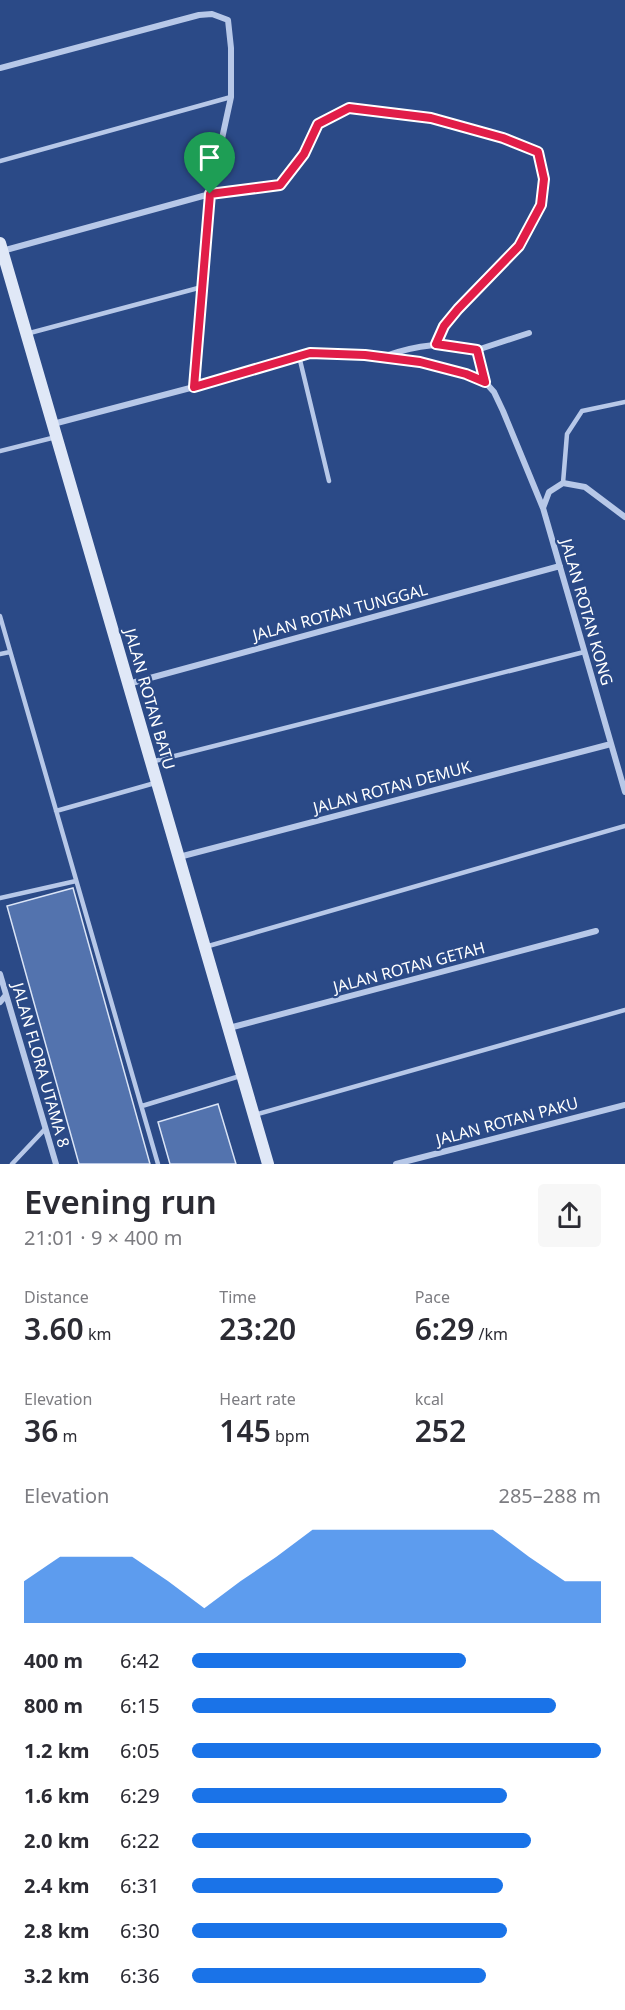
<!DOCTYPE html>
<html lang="en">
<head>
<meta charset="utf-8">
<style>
  :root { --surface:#fff; --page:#f7f7f7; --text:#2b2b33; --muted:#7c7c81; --accent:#1a73e8 }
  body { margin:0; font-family:"Noto Sans",sans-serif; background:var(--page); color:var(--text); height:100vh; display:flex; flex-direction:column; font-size:22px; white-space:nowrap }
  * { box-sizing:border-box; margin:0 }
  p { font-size:20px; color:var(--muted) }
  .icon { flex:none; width:33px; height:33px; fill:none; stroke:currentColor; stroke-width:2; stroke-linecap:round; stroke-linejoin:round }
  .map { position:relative; height:1164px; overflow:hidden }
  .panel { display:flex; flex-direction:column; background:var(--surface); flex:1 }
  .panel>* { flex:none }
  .pin { position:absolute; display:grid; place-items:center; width:51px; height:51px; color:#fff; margin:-62px -26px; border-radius:50% 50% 50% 0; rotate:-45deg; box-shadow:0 0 6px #0007 }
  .pin .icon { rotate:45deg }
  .round { display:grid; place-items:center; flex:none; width:63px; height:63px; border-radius:6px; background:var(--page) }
  .head { display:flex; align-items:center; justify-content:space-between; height:102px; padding:0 24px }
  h1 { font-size:33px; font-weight:600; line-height:45px }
  .stats { display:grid; grid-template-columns:repeat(3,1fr); gap:9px; height:102px; padding:6px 24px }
  .stats div { display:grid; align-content:center }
  .stats b { font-size:30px; font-weight:600 }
  .stats small { font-size:16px; font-weight:400 }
  .stats p { font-size:16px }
  .chart { height:168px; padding:12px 24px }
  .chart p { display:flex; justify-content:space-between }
  .chart svg { width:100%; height:108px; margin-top:6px; fill:var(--accent); opacity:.7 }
  ul { padding:0 24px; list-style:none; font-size:20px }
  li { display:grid; grid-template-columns:96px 72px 1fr; align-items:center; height:45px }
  li i { height:15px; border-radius:8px; background:var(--accent) }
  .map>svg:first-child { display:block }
</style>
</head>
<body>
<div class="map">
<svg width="625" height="1164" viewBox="0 0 625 1164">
  <rect width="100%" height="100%" fill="#2b4a87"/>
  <path fill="#5373ae" stroke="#dae4f6" stroke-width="1.5" d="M73 888 150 1164H79L7 906Z
    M218 1104 236 1164H170L158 1122Z"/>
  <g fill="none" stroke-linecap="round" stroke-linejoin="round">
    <path stroke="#b7c8e8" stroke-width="4.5" d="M0 161 231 97
      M210 194 280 185 304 154 318 124 349 108 431 118 503 138 539 152 544 179 541 205 519 246 458 309 444 326 436 343
      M26 334 202 287
      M299 356 329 481
      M0 451 56 437
      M563 483 567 434 582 411 625 402
      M0 616 158 1164
      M0 654 10 652
      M151 762 584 652
      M56 811 155 783
      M0 898 76 881
      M205 947 625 826
      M142 1106 240 1076
      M254 1115 625 1010
      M12 1164 45 1129"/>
    <path stroke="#b7c8e8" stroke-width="6" d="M0 68 199 15 212 14 228 20 231 48V97L210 194 194 387
      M2 251 210 194
      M477 350 529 333
      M385 356C418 345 442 341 477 350L485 382
      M53 424 194 387 310 353 365 355 420 361 466 374 485 382 494 392 503 411 543 508 625 792
      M543 508 549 492 563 483 585 487 625 517
      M128 684 560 566
      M179 857 611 744
      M0 974 56 1164
      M0 1002 6 995
      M229 1028 596 931
      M396 1164 625 1105"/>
    <path stroke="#e0e8f7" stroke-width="12" d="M0 243 268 1164"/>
  </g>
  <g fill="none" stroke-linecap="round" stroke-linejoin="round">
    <defs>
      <path id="route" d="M349 108 431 118 503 138 538 152 544 179 541 205 519 246 458 309 444 326 436 344 477 350 485 382 466 374 420 362 365 355 310 353 194 387 210 194 280 185 304 154 318 124Z"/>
    </defs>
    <use href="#route" stroke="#fff" stroke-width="12"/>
    <use href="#route" stroke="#e11d48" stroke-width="8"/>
  </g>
  <g text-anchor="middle" stroke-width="4.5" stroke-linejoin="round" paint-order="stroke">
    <g font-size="16" fill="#fff" stroke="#2b4a87">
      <text transform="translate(340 612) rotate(-15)" y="6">JALAN ROTAN TUNGGAL</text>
      <text transform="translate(587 612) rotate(74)" y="6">JALAN ROTAN KONG</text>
      <text transform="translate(150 699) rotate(74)" y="6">JALAN ROTAN BATU</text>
      <text transform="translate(392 787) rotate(-15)" y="6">JALAN ROTAN DEMUK</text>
      <text transform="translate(409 967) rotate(-15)" y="6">JALAN ROTAN GETAH</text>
      <text transform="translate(41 1065) rotate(74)" y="6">JALAN FLORA UTAMA 8</text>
      <text transform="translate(507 1121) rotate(-15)" y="6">JALAN ROTAN PAKU</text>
    </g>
  </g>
</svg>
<div class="pin" style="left:210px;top:194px;background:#1e9e55"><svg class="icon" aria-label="arrive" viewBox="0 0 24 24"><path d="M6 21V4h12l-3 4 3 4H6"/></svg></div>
</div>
<section class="panel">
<div class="head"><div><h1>Evening run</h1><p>21:01 · 9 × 400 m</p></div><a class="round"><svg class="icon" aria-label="share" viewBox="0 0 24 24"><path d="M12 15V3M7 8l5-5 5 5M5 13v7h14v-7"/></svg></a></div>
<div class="stats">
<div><p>Distance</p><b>3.60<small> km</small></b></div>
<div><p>Time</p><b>23:20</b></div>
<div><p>Pace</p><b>6:29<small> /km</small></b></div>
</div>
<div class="stats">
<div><p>Elevation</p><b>36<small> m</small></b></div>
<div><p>Heart rate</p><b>145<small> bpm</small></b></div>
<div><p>kcal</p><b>252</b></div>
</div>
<div class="chart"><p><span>Elevation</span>285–288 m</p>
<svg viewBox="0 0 160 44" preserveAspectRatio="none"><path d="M0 44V27L10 17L20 17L30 17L40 27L50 38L60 27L70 17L80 6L90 6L100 6L110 6L120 6L130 6L140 17L150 27L160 27V44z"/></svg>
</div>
<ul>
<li><b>400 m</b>6:42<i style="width:67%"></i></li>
<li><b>800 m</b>6:15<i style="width:89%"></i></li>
<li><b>1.2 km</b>6:05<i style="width:100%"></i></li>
<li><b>1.6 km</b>6:29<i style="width:77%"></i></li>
<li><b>2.0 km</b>6:22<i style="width:83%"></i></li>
<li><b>2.4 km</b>6:31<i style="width:76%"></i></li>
<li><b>2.8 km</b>6:30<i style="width:77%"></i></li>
<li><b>3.2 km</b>6:36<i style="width:72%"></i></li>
</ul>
</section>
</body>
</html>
